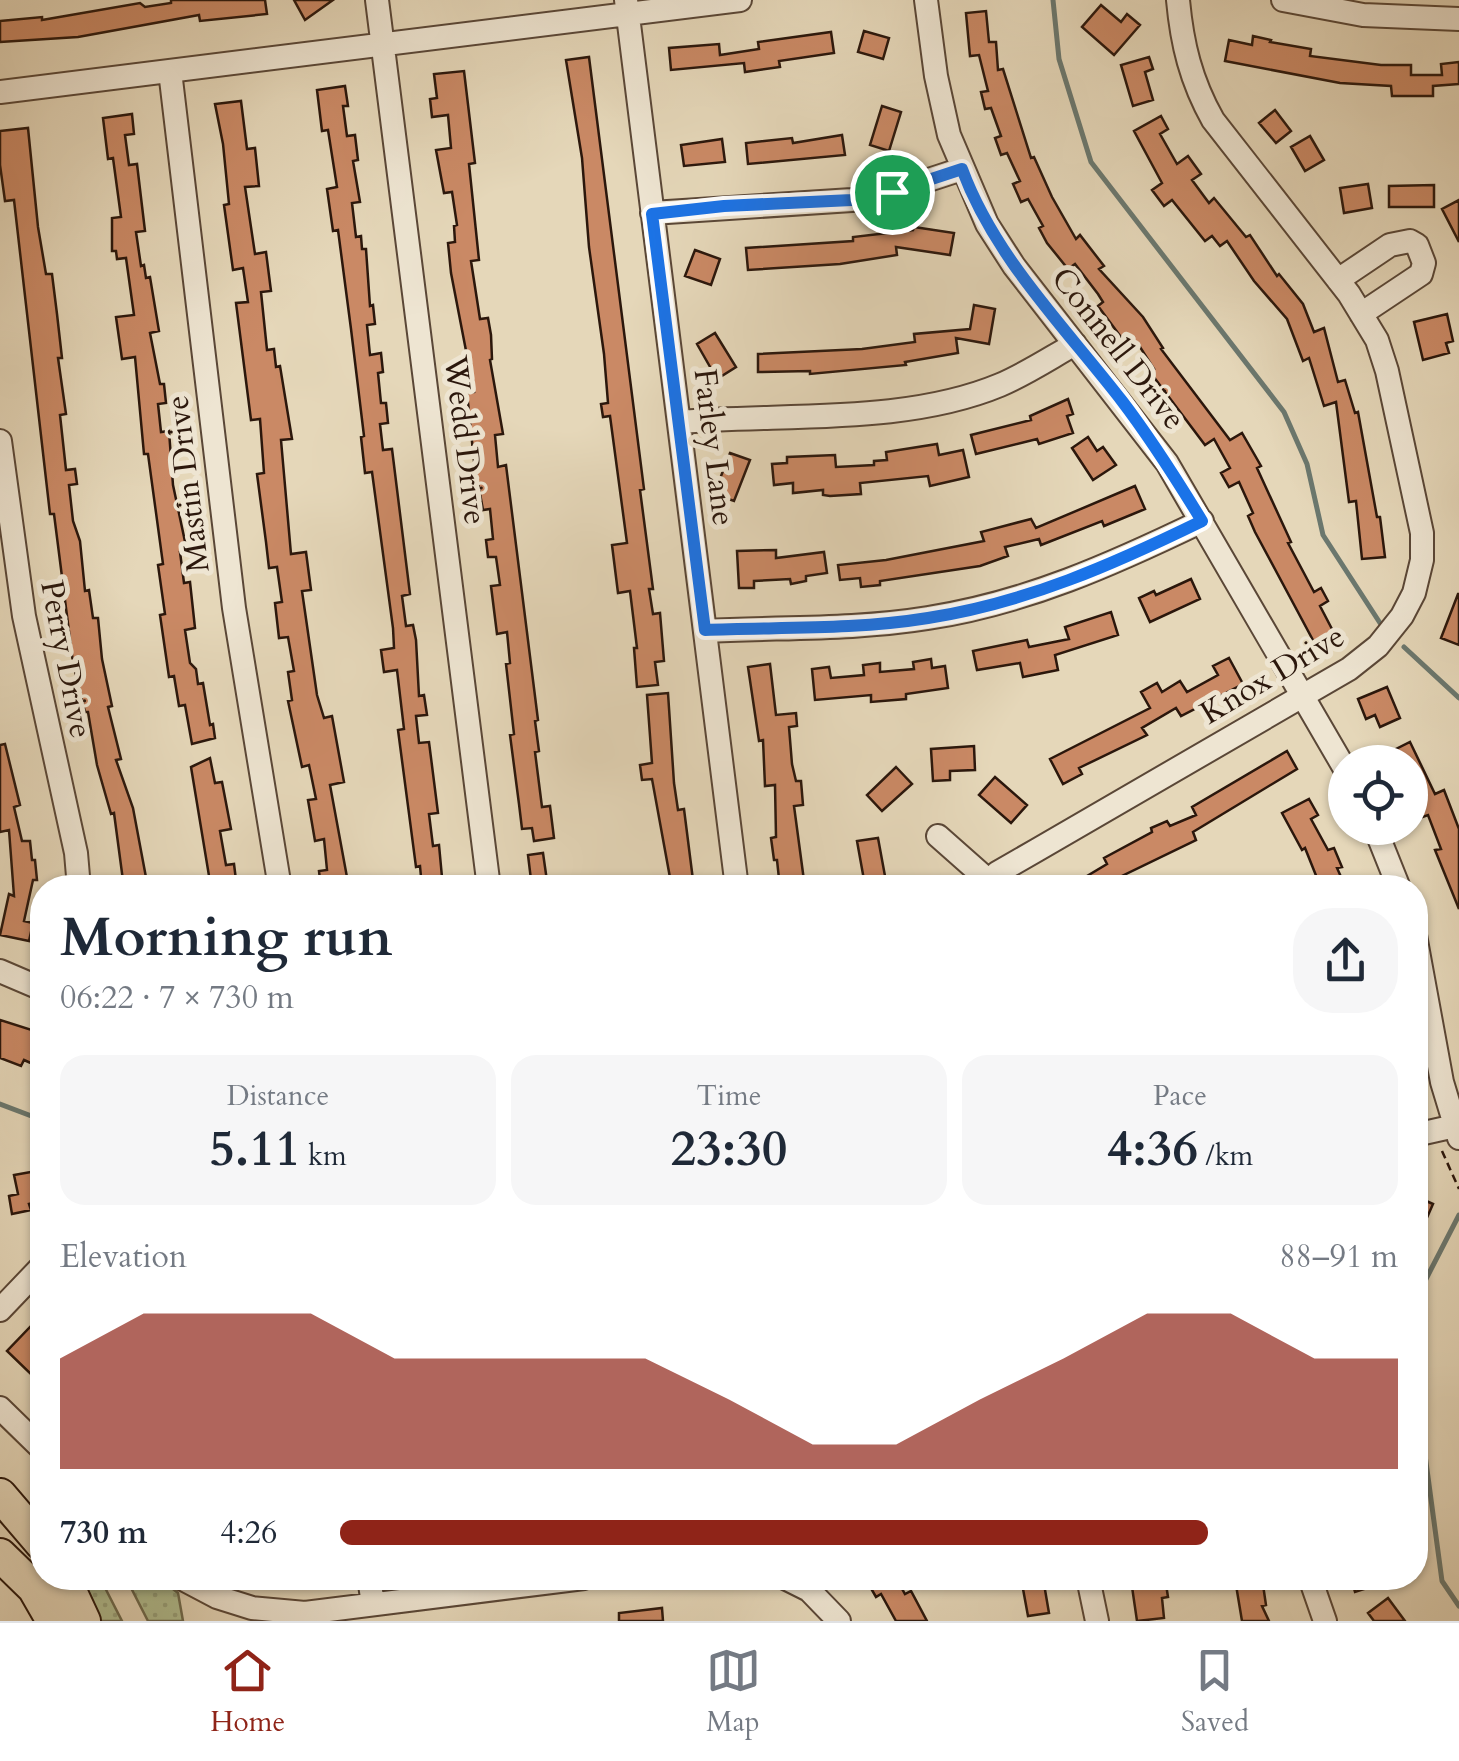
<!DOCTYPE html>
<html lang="en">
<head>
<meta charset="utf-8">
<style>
  :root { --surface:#fff; --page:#f6f6f7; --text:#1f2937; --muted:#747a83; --line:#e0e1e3; --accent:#8f2418 }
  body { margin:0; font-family:Cardo,serif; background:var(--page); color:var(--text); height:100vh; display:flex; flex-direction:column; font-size:38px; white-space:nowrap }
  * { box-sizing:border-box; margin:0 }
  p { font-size:32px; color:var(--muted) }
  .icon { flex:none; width:55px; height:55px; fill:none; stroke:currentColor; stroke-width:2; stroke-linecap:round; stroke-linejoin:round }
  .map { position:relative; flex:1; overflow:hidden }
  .panel { position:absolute; left:30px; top:875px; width:1398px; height:715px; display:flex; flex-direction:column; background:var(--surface); border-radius:40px; box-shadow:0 2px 8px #0004 }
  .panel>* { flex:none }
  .tools { position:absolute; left:1328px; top:745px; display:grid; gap:20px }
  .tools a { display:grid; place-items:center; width:100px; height:100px; border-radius:50%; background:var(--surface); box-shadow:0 2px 8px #0004; font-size:50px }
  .pin { position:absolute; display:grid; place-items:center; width:85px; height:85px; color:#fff; margin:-42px; border:5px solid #fff; border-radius:50%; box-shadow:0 2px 10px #0007 }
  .round { display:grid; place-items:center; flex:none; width:105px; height:105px; border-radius:40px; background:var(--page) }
  .summary { display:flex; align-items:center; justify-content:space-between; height:170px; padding:0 30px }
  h1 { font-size:55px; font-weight:600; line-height:75px }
  .metrics { display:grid; grid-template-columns:repeat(3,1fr); gap:15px; height:170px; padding:10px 30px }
  .metrics div { display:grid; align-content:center; border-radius:25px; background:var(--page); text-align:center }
  .metrics b { font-size:50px; font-weight:600 }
  .metrics small { font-size:28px; font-weight:400 }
  .metrics p { font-size:28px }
  .chart { height:280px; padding:20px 30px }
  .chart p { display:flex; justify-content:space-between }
  .chart svg { width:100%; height:180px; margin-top:10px; fill:var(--accent); opacity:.7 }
  ul { padding:0 30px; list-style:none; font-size:32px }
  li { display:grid; grid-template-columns:160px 120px 1fr; align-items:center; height:75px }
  li i { height:25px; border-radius:12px; background:var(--accent) }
  .menu { display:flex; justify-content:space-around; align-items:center; height:140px; border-top:2px solid var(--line); background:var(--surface); font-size:28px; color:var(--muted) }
  .menu a { display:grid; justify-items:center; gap:5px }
  .menu .selected { color:var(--accent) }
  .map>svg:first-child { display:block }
</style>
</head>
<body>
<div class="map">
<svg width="1459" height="1621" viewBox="0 0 1459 1621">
  <defs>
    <pattern id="grass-dots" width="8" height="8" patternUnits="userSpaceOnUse" patternTransform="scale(2.5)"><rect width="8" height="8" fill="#b1bf92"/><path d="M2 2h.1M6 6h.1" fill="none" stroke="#98a37d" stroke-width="1.8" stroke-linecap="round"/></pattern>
  </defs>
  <rect width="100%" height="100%" fill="#e5d7b9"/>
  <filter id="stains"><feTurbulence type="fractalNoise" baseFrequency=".002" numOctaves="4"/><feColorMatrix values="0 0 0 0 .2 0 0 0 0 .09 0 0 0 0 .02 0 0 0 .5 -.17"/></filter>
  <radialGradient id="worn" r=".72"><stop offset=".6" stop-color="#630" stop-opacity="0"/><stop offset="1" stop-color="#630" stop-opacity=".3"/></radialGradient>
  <path fill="url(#grass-dots)" stroke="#6e6b4f" stroke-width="2.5" d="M78 1578H100L122 1621H99Z
    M126 1578H159L178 1593 183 1621H148Z"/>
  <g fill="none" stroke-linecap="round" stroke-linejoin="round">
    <path stroke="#6b786f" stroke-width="5" d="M1053 0 1059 59 1091 162 1284 412 1307 464 1323 535 1380 623
      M1404 647 1459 698
      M0 1104 42 1120
      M1415 1318 1425 1281 1459 1215
      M1415 1400 1421 1425 1442 1581 1459 1606"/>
  </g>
  <path fill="#ca8965" stroke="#2b170c" stroke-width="2.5" d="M171 0H265L267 14 200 21 199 15 78 37 0 42V21L42 17V20L140 3 145 7 171 3Z
    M294 0H333L305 20Z
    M1101 5 1121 22 1127 14 1140 25 1114 55 1082 27Z
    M986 11 989 42H996L998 70 1003 69 1031 158 1034 157 1052 197 1076 239 1080 235 1104 266 1099 269 1143 317 1163 348 1161 349 1230 440 1242 433 1261 466 1257 468 1291 542 1288 543 1314 592 1321 588 1328 601 1320 606 1333 631 1314 642 1255 532 1248 516 1253 513 1239 482 1229 487 1221 473 1230 468 1214 439 1205 445 1150 372 1154 369 1140 347 1132 352 1098 306 1103 302 1098 294 1075 264 1068 269 1047 243 1039 228 1043 226 1028 199 1021 202 1013 184 1020 181 1007 153 1001 155 995 138 1001 136 991 108 985 109 981 92 988 91 979 55 970 56 966 13Z
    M864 31 889 38 883 59 858 52Z
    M831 32 834 53 779 61 780 67 745 72 744 63 671 70 669 48 719 44 720 55 759 49 758 42Z
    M1253 36 1271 40 1270 42 1311 49 1310 56 1381 65H1411V75H1442L1441 64 1459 62V84L1433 86V96H1392L1391 86 1340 83 1225 61 1229 40 1252 45Z
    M589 57 644 489 640 490 653 589H649L653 614 660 613 664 661 655 662 658 685 637 687 634 648H637L630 591 618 593 612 545 627 543 610 416 603 417 601 404 608 403 604 354 589 247 582 158 566 60Z
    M1149 57 1153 69 1145 72 1153 100 1133 106 1121 65Z
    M464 71 475 163 469 164 479 260 471 261 480 319 488 318 491 335 492 359 490 360 503 434 495 435 498 467 506 465 538 720 535 721 539 751 535 752 542 807 550 806 554 838 534 841 532 828 522 829 519 804 510 735 514 734 506 664 510 663 507 632 497 634 491 586 500 585 496 557H488L486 540 493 539 490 509 483 510 474 461 467 393 474 392 451 273 448 243 455 242 454 226 457 225 452 192 444 193 436 150 451 148 448 115 432 117 430 99 437 98 434 74Z
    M345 86 348 106H343L347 136 355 135 358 160 353 161 360 202 352 203 356 237 361 236 362 249H366L370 306 373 305 375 324 367 325 370 355 381 353 383 372 378 373 381 403H386L388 423 380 424 383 450 392 449 410 594 402 596 406 626 413 625 416 640 419 696 424 695 427 715 416 716 419 743 429 742 438 813 429 814 433 846 439 845 443 888H422L420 866 416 867 398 730 404 729 397 670 384 672 381 650 394 648 393 628 372 472 365 473 361 437 364 436 351 329 338 230 333 231 327 189 337 187 328 130 322 131 317 90Z
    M241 101 247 149 255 148 259 186 245 187 255 254 266 252 271 291 261 292 267 350 274 349 276 367 280 366 292 439 281 440 291 554 306 552 311 590 302 591 317 695 324 718 332 716 344 782 330 785 349 888H321L319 871 327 870 324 839 315 841 308 800 316 799 309 765 302 767 288 701 292 700 288 672 294 671 288 637 279 638 275 603 282 602 277 567 269 568 266 542 257 474 264 473 260 419 251 420 236 303 248 302 243 268 233 270 224 205 229 204 223 144 215 104Z
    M882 106 901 112 889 151 870 145Z
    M1275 110 1291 131 1276 143 1259 123Z
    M132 114 134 134 125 135 129 165 137 164 145 231 136 232 141 266 144 265 146 278 150 277 159 331 150 333 160 384H164L166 403 158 404 161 432 169 431 173 485 187 551 180 552 184 583 190 582 195 628 185 630 190 663 196 669 198 684 203 683 210 725 213 724 215 738 192 744 185 705 179 706 174 676 169 677 160 615 165 614 158 565 163 564 148 454H144L135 357 122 359 116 317 134 315 126 258 117 259 116 251H112V218L121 217 113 158 108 159 103 118Z
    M1161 116 1168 129 1160 134 1177 164 1188 156 1201 174 1192 180 1209 203 1214 198 1246 237 1250 235 1277 276 1279 274 1303 304 1314 332 1324 328 1338 382 1345 380 1355 413 1358 412 1377 517H1380L1385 557 1362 559 1356 501 1349 502 1336 402 1324 406 1309 358 1303 361 1287 319 1254 281 1227 241 1220 246 1212 236 1205 241 1172 200 1164 206 1152 190 1162 183 1134 131Z
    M28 128 38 227 46 274H52L57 314 62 358H58L66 414 60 415 66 470 75 469 77 484 69 485 73 521 80 541 85 591 89 590 93 618H98L102 659 112 706 108 707 121 759 116 760 133 808 148 888H124L114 813 111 814 97 765 88 712H85L73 663 54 514H50L14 200 5 201 0 165V131Z
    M842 135 845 155 748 164 746 143 792 138 793 143Z
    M1310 136 1324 160 1305 171 1291 147Z
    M722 139 725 162 684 166 681 145Z
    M1368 184 1372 208 1344 213 1340 188Z
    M1434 185V207H1389V186Z
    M1459 200V242L1442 209Z
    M914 227 954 233 950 255 896 247 897 255 840 264 748 270 746 248 853 241V237L913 230Z
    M695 250 720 259 711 285 685 276Z
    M974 305 995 309 989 344 956 338 958 353 905 362 906 365 810 374V371L758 372V354L862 349 915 342 914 334 970 329Z
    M1447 314 1453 341 1446 343 1449 353 1423 360 1414 322Z
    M715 333 736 367 717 379 697 344Z
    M1068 399 1073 414 1067 416 1073 433 1039 444 1037 439 976 454 971 435 1031 420 1030 416Z
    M1088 437 1097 451 1103 447 1116 465 1093 480 1072 448Z
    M937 444 939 455 963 450 969 477 930 486 928 476 860 483 861 494 830 496 823 495V490L793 493V483L774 485 772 464 787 463V457L835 455 836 467 874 465V461L887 460 886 452Z
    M730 453 750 460 734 501 714 494Z
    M1135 486 1145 509 1104 526 1102 521 1041 545 1039 539 1005 547 1008 556 980 566 880 581V585L861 587 860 578 840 580 838 565 886 560 984 541 981 532 1031 519 1036 528Z
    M776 550V558L824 552 827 573 806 576V581L791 584 790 579 754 581V588H739L737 551Z
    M1191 579 1200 599 1150 622 1139 598 1154 591 1156 595Z
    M1458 594H1459V645L1441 638Z
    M1111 612 1118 635 1055 655 1058 670 1023 677 1020 663 977 670 973 651 1027 640 1029 647 1069 639 1065 627Z
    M1229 658 1243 684 1181 716 1176 708 1142 728 1147 735 1079 768 1082 774 1063 784 1050 759 1150 708 1141 692 1157 683 1162 692 1180 681 1187 692 1218 675 1213 666Z
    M931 659 932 668 945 666 948 688 906 694V699L871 702V695L815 700 812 669 829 667 831 678 864 675 863 665 880 663V672L914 669 913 662Z
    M770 664 776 715 796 713 797 726 789 727 792 764 796 781H801L803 805 794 806 805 888H780L777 860H774L771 838 776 837 775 785 765 786 763 740 759 741 748 667Z
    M1387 687 1400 718 1380 727 1375 715 1366 719 1358 699Z
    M668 693 674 783 678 810 684 809 693 880 671 883 652 779 642 780 640 765 652 763 647 695Z
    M1410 742 1435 794 1444 790 1459 829V909L1435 850 1441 849 1428 815 1420 818 1410 790V762H1395L1390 752Z
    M5 744 20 805 14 807 22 841H30L32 860H35L37 880H33L24 921 33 923 29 941 0 935 9 894 14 896 9 830 0 832V745Z
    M974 746 975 770 950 771V780L933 781 931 749Z
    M1287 751 1297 769 1193 832 1196 840 1097 888H1067L1107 864 1104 858 1152 832 1151 828 1167 821 1170 826 1196 815 1192 807Z
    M210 758 215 783 222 782 231 829 220 831 226 865 234 864 237 888H211L191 767Z
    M896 767 912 784 882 811 867 795Z
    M995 777 1027 805 1011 823 979 795Z
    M1309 799 1318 815 1311 819 1328 850 1334 848 1342 867 1337 868 1346 888H1321L1305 848 1302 850 1282 813Z
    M878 838 885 876 864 880 857 841Z
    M543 853 548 888H532L528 855Z
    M0 1020 35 1031 34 1035 42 1038V1068L24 1060 21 1066 0 1058Z
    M42 1170V1201L29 1204 31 1210 12 1214 9 1196 18 1194 14 1175Z
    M1415 1196 1433 1204 1415 1245Z
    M31 1326 42 1336V1372L36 1379 7 1351Z
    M865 1578H896L905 1594 911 1591 927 1621H896L881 1594 876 1597Z
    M1021 1578H1043L1049 1613 1028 1616Z
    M1165 1578 1168 1597 1162 1598 1164 1618 1137 1621 1131 1580Z
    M1239 1578H1262L1266 1605 1262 1606 1269 1621H1242L1236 1585H1240Z
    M1351 1578H1392V1580L1355 1592Z
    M1388 1598 1405 1621H1374L1368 1613Z
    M662 1608 663 1621H619V1613Z"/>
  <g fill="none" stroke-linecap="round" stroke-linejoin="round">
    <defs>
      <path id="minor" d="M377 0 489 888
        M626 0 737 888
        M926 0 936 76 949 135 987 224 1014 266 1167 463 1345 769
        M1283 0 1363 15 1459 19
        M170 71 234 608 280 888
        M0 92 740 0
        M652 213 852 200 892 192 962 169
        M1338 280 1390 245 1410 241 1417 245 1424 263 1421 274 1361 314
        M679 422C782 413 904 425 1000 385 1026 374 1050 358 1075 344
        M0 441 24 616 76 853 79 888
        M705 631C779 627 854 630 928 618 1026 603 1113 564 1202 521
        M1375 828 1399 888
        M938 836 990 882
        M985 888 997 873 1037 850 1349 669 1378 646 1402 616 1414 593 1422 560V533L1387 371 1377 340 1349 294 1213 120C1191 81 1182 44 1178 0
        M1415 935 1442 1082 1459 1138
        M0 971 42 989
        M1415 1135 1455 1126
        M0 1310 42 1266
        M0 1408 42 1449
        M181 1578 217 1597 252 1608 305 1613 584 1578
        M369 1578 373 1604
        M785 1578 809 1590 839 1621
        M1088 1578 1097 1621
        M1310 1578 1325 1621"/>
      <path id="highway" d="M0 1495 42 1544
        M0 1555 34 1588 53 1621
        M64 1578 84 1621"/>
    </defs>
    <use href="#minor" stroke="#5a4737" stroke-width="26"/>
    <use href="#highway" stroke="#2b170c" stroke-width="36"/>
    <path stroke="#2b170c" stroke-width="2.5" stroke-dasharray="8 5" stroke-linecap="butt" d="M1442 1151 1459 1189"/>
    <use href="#minor" stroke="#eee5d2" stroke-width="22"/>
    <use href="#highway" stroke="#e5d7b9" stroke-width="32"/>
  </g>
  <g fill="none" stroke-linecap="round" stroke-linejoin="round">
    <defs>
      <path id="route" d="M962 169C995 258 1064 326 1122 401 1151 439 1177 480 1202 521 1114 564 1026 603 928 618 854 630 779 627 705 630L652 214 724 206 852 200 892 192Z"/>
    </defs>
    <use href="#route" stroke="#fff" stroke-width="20"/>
    <use href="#route" stroke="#1a73e8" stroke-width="12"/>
  </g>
  <g text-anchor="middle" stroke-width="10" stroke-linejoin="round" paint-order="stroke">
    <g font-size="32" fill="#2b170c" stroke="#eee5d2">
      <text transform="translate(1119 348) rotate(52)" y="11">Connell Drive</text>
      <text transform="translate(466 440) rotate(83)" y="11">Wedd Drive</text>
      <text transform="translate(715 447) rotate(83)" y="11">Farley Lane</text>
      <text transform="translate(187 484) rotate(-97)" y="11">Mastin Drive</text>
      <text transform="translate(67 659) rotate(79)" y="11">Perry Drive</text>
      <text transform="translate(1272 674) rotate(-31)" y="11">Knox Drive</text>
    </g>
  </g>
  <rect width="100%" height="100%" filter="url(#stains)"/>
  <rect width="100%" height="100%" fill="url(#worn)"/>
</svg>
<div class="tools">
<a><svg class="icon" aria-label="locate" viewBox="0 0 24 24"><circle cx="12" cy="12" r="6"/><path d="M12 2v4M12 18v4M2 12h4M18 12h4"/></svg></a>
</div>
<div class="pin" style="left:892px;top:192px;background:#1e9e55"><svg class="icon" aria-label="arrive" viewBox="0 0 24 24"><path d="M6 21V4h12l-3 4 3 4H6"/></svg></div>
<section class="panel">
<div class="summary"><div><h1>Morning run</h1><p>06:22 · 7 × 730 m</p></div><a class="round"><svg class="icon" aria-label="share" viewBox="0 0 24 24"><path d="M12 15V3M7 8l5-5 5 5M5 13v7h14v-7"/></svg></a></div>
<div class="metrics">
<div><p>Distance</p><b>5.11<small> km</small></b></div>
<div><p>Time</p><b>23:30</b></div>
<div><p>Pace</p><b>4:36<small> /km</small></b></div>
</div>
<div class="chart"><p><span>Elevation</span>88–91 m</p>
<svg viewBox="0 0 160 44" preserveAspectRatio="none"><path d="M0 44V17L10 6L20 6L30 6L40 17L50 17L60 17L70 17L80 27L90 38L100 38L110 27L120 17L130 6L140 6L150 17L160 17V44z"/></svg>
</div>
<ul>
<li><b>730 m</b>4:26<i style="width:82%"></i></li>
</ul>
</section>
</div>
<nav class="menu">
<a class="selected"><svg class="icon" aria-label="home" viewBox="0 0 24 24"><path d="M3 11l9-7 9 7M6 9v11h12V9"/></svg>Home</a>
<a><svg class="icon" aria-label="map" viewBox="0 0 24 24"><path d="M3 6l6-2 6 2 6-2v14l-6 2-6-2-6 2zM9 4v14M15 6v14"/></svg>Map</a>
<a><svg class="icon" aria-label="saved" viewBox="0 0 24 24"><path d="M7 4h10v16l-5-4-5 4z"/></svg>Saved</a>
</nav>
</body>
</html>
